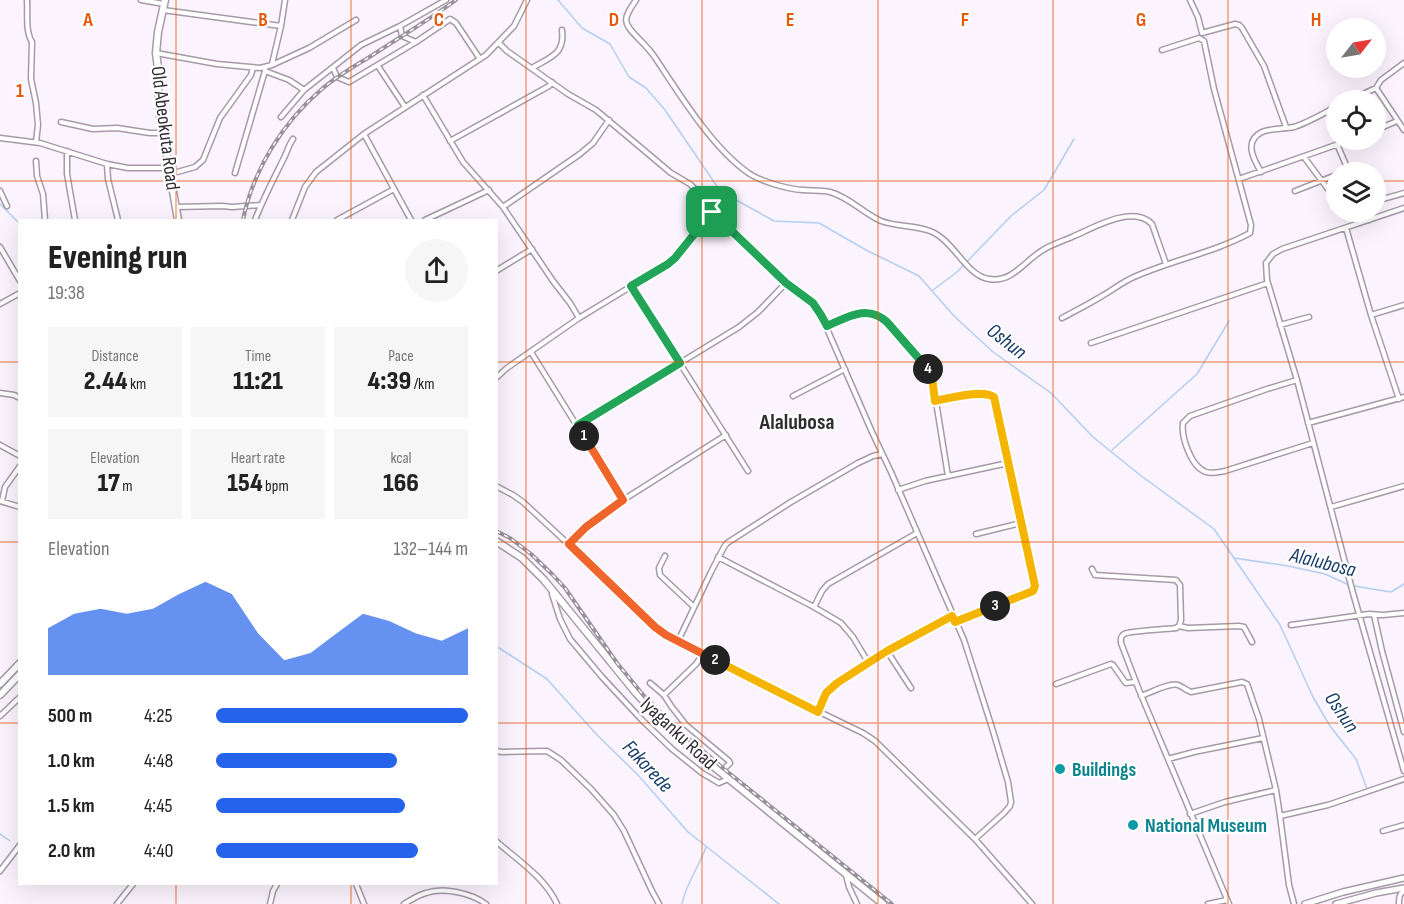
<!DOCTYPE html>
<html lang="en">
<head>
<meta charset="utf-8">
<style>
  :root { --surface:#fff; --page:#f6f6f6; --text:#222; --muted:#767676; --accent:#2563eb }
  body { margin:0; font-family:"Sofia Sans Condensed",sans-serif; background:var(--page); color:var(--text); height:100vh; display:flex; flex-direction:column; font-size:22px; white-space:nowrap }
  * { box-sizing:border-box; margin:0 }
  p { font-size:20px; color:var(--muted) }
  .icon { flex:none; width:33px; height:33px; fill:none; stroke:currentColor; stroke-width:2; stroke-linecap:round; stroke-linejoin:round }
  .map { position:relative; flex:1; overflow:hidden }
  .details { position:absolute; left:18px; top:219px; width:480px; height:666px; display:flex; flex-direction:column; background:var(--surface); border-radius:0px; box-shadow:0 6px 24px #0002 }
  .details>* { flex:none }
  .needle { width:39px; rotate:59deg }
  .buttons { position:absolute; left:1326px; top:18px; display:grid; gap:12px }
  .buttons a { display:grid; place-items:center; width:60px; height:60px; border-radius:50%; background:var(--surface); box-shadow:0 6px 24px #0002; font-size:30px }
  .pin { position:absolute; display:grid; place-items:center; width:51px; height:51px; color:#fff; margin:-26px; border-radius:12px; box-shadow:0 3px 9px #0006 }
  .km { position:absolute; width:30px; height:30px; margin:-15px; border-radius:50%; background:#222; color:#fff; font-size:16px; line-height:30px; text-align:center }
  .round { display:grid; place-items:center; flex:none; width:63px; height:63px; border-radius:32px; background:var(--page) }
  .head { display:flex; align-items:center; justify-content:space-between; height:102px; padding:0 30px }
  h1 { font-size:33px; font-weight:800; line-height:45px }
  .metrics { display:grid; grid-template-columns:repeat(3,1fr); gap:9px; height:102px; padding:6px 30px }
  .metrics div { display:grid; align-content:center; border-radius:0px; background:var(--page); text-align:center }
  .metrics b { font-size:26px; font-weight:800 }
  .metrics small { font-size:16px; font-weight:400 }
  .metrics p { font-size:16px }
  .chart { height:168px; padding:12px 30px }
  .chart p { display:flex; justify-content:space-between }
  .chart svg { width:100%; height:108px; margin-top:6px; fill:var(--accent); opacity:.7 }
  ul { padding:0 30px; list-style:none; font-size:20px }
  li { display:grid; grid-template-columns:96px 72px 1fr; align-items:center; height:45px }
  li i { height:15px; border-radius:8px; background:var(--accent) }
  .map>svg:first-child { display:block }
</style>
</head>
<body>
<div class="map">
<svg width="1404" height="904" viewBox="0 0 1404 904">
  <rect width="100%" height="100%" fill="#fbf3fd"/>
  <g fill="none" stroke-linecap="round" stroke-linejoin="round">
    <path stroke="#b3cef1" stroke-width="1.5" d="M558 0 582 28 610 44 629 77 646 88 665 110 716 185 738 201 774 221 819 223 866 250 919 276 954 316 993 352 1051 393 1093 437 1140 475 1214 529 1280 625 1313 697 1330 726 1356 759 1367 789
      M0 204 20 224
      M933 290 957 272 1011 216 1044 190 1074 139
      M1112 450 1197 374 1229 321
      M1234 558 1288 566 1325 574 1349 585
      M1354 586 1391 592 1404 584
      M496 646 547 679 597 735 638 775 688 832 779 904
      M0 834 10 841
      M682 904C686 883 699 867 706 847"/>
    <defs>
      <path id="minor" d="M27 0C28 13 25 31 32 42L31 79 36 103 38 125 36 142
        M141 0 164 4
        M636 0C623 19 622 22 638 38 645 45 651 51 656 59 680 95 712 147 747 172 759 181 787 189 803 190 812 191 821 190 830 192 849 197 863 213 881 221 897 227 914 225 930 231 954 240 966 276 989 279 1013 283 1025 260 1043 250 1052 244 1063 241 1072 237 1093 228 1133 204 1152 224L1166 264
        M1190 0 1198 17 1202 33
        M163 10 281 26
        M400 26 402 36 416 42
        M1202 33 1235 24 1239 25 1242 28 1264 66 1286 127
        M499 43 507 51 568 94 596 110 671 173 690 184 695 189 712 212 786 283 813 303 821 315 872 432 891 472 964 640 993 731 1008 782 1011 802 1010 806 1004 813 975 839
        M156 53 217 64 260 68 272 65 309 48 356 20
        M272 64 281 26 285 0
        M378 66 405 107
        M333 68 337 77 349 82 416 42 450 19 456 23 480 59
        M532 68C550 57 565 55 562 30
        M265 71 289 80 304 90
        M1376 88 1404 130
        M423 95 463 162 503 207 553 281 570 303 579 318
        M1350 100 1376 88 1381 80 1404 63
        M281 117 304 90 361 45 400 26 446 0
        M61 122 93 129 117 128 150 133H163
        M1376 130 1397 121
        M364 134 411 220
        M0 138 40 143 107 164 128 168H169
        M450 141 549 86 552 82
        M1337 144 1349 172
        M67 151V174L75 220
        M1304 157 1336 200
        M36 161 37 176 43 194 45 220
        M107 164 108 179 118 220
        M1261 172C1254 160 1243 141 1262 132 1271 128 1284 129 1294 127 1307 123 1324 113 1336 107
        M235 173 265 71V67
        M170 174 195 167 203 160 220 118 251 75 253 68
        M1239 179 1350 140
        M0 191 7 206
        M1295 191 1336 175
        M1376 201 1404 193
        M176 207 222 206 232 207 261 205
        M503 207 580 154 593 143 609 120
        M1404 208 1282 249 1273 254 1266 263 1267 280 1297 380 1353 593 1404 771
        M1365 212 1369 220
        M255 220C263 199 273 180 283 160 287 153 288 146 293 139
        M292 220 305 187 316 172 364 134 486 55 514 26 527 0
        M337 220 394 189
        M425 220 489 190
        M1346 228 1371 315 1399 399
        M0 247 20 281
        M496 271 532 249
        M631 286 748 471
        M0 304 20 293
        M1371 315 1404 305
        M1062 318C1075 311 1089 304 1102 296 1113 290 1122 282 1134 277 1172 260 1213 253 1250 233L1251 225 1214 89 1204 41 1199 38 1162 50
        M1280 325 1309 317
        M827 326C838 321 854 311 866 312 872 313 879 316 884 319 894 326 927 365 932 377L948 476
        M1091 343 1268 283
        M531 352 623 500
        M496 378 507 368 579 318 668 264 683 248 712 212
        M1297 380 1267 389 1190 416 1183 423C1181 437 1191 467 1206 472 1212 474 1219 472 1225 471L1313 443
        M0 393 14 395 20 398
        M793 396 845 369
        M935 401C949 398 983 389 994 397L1008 463 1035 582 1033 591 1024 595 955 622
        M1308 423 1404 397
        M578 425 739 327 758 312 786 283
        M0 445 20 456
        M496 486 513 495 523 502 620 592 645 618 666 635 739 673 863 733 875 741 975 839 1032 904
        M898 490 925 481 1008 463
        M0 501 20 507
        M2 501 5 487 20 466
        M1331 507 1404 486
        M976 534 1021 523
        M569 544 586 527 623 500 726 435
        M665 556 659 568 660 575 694 607
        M718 557 814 607 841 623 853 637 868 662
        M1092 569 1095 575 1176 580 1180 585 1181 620 1179 626
        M554 592 552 594 560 619 570 639 602 677 642 720 672 749 702 773 719 783 728 779
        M814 607 822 591 828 584 917 533
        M1374 615 1382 651 1404 732
        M1291 625 1369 614 1383 615 1404 613
        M678 641 711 572 724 547 727 543 791 502 858 463 873 456 882 454
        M887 651 911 688
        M650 683 664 695 671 706 686 725 729 761 730 763 724 769 722 774
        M1056 684 1111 664 1113 665 1125 682 1126 683 1135 682
        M664 695 696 664 703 654
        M1141 696C1150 693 1170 682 1178 685 1183 687 1186 690 1191 692L1242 682 1247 684 1259 719 1276 790 1280 816 1289 885 1294 904
        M818 712 826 693 837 683 887 651 952 616
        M0 716 20 697
        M496 751 502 752 547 751 561 760 591 789 614 815 624 831 652 891 659 904
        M1168 759 1194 752 1263 738
        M1190 814 1225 802 1276 790
        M1280 816 1328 805 1404 779
        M1383 831 1404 825
        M496 841C517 860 545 877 557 904
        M0 871 20 845
        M846 875 849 887 857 904
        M356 884 364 904
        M117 904 133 884
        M270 904 273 891 277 884
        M404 904C411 900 418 895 426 893 444 887 471 893 486 904
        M1208 904 1227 900
        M1229 904 1139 690 1121 643C1121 639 1120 637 1124 634 1128 631 1167 629 1176 628L1179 626 1188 628 1239 626 1244 627 1252 642
        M1399 904C1399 898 1399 894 1404 891"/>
      <path id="secondary" d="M1305 904 1343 892 1404 878
        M1336 904 1376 893 1404 888"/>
      <path id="primary" d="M0 684 20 663
        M0 695 20 674"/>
      <path id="trunk" d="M165 0 158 32 156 53 158 68V87L160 116 178 220
        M496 541 522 558 544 580 636 693 662 721 687 745 883 904"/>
    </defs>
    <use href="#minor" stroke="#a69aa9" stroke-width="7"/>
    <use href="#secondary" stroke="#a69aa9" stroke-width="8"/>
    <use href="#primary" stroke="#a69aa9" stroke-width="9"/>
    <use href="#trunk" stroke="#a69aa9" stroke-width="9"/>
    <use href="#minor" stroke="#fff" stroke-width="4"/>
    <use href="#secondary" stroke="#fff" stroke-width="5"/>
    <use href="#primary" stroke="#fff" stroke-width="6"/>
    <use href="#trunk" stroke="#fff" stroke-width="6"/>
    <defs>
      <path id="rail" d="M243 220C253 170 283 122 322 89 337 76 355 66 371 56 400 37 429 20 456 0
        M496 531 510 538 531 554 552 574 565 588 617 663 644 696 672 724 724 769 892 904"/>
    </defs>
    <use href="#rail" stroke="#979199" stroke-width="4"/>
    <use href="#rail" stroke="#fff" stroke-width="1.5" stroke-dasharray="4.5" stroke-linecap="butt"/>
  </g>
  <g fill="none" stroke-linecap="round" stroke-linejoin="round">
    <defs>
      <path id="split-1" d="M584 436 578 425 680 363 631 286 668 264 675 258 712 212"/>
      <path id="split-2" d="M584 436 623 500 586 527 569 544 655 627 666 635 715 660"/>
      <path id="split-3" d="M715 660 818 712 826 693 837 683 887 651 952 616 955 622 995 606"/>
      <path id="split-4" d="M928 369 932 377 935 401C949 398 982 389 994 397L1035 586 1033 591 995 606"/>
      <path id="split-5" d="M712 212 786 283 813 303 821 315 827 326C848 317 867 304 887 322L928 369"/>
    </defs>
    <use href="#split-1" stroke="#fff" stroke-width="12"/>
    <use href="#split-2" stroke="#fff" stroke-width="12"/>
    <use href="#split-3" stroke="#fff" stroke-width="12"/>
    <use href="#split-4" stroke="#fff" stroke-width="12"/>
    <use href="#split-5" stroke="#fff" stroke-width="12"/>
    <use href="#split-1" stroke="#22a559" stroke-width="8"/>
    <use href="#split-2" stroke="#f0652b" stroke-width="8"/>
    <use href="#split-3" stroke="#f5b400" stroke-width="8"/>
    <use href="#split-4" stroke="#f5b400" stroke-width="8"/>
    <use href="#split-5" stroke="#22a559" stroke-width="8"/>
  </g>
  <path fill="none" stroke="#e8590c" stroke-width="1.5" stroke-opacity="0.55" d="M176 0V220M351 0V220M526 0V904M702 0V904M878 0V904M1053 0V904M1228 0V904M0 181H1336M1376 181H1404M0 362H20M496 362H1404M0 542H20M496 542H1404M0 723H20M496 723H1404M176 884V904M351 884V904"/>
  <g fill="#0f9aa8" stroke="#fff" stroke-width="2">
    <circle cx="1060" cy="769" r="6"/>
    <circle cx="1133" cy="825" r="6"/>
  </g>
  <g text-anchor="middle" stroke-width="4.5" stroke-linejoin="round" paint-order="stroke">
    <g font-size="20" fill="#302c32" stroke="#fff">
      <text transform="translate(166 128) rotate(83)" y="7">Old Abeokuta Road</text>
      <text transform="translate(679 733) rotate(43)" y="7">Iyaganku Road</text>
    </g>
    <g font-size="20" font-weight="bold" fill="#0d838f" stroke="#fff" text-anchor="start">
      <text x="1072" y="776">Buildings</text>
      <text x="1145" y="832">National Museum</text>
    </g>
    <g font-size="21" font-style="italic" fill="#183b68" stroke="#fff">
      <text transform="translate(1007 341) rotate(38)" y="7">Oshun</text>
      <text transform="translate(1323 562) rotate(14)" y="7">Alalubosa</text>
      <text transform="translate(1342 712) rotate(56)" y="7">Oshun</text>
      <text transform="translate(648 766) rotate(47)" y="7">Fakorede</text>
    </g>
    <g font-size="22" font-weight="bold" fill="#302c32" stroke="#fff">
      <text x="797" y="429">Alalubosa</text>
    </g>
  </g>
  <g font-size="20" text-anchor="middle" font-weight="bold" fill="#e8590c" stroke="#fff" stroke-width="4.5" stroke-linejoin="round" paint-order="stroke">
    <text x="88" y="26">A</text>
    <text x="263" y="26">B</text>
    <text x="439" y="26">C</text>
    <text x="614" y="26">D</text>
    <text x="790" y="26">E</text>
    <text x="965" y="26">F</text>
    <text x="1141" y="26">G</text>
    <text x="1316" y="26">H</text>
    <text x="20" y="97">1</text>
  </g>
</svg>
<div class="buttons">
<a><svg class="needle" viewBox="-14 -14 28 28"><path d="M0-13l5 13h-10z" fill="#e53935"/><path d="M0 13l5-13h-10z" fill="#767676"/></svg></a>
<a><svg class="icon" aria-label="locate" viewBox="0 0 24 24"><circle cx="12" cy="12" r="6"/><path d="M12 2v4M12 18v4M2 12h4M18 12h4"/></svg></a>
<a><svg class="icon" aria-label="layers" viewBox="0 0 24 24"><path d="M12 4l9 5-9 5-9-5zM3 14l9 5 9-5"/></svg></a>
</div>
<div class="pin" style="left:712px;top:212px;background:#1e9e55"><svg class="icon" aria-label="arrive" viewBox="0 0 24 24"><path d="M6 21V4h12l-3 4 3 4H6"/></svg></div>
<b class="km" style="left:584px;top:436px">1</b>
<b class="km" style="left:715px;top:660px">2</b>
<b class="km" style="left:995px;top:606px">3</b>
<b class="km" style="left:928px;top:369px">4</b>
<section class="details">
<div class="head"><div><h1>Evening run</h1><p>19:38</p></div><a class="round"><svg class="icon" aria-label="share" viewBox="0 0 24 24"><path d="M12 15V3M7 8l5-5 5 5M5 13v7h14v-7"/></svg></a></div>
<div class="metrics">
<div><p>Distance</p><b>2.44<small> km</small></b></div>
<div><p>Time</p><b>11:21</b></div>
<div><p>Pace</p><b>4:39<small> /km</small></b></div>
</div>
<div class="metrics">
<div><p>Elevation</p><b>17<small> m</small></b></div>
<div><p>Heart rate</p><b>154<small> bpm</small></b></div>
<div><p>kcal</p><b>166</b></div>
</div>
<div class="chart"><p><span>Elevation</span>132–144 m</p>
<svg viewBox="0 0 160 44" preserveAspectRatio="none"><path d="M0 44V25L10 19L20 17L30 19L40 17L50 11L60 6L70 11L80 27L90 38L100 35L110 27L120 19L130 22L140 27L150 30L160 25V44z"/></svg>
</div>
<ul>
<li><b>500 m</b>4:25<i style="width:100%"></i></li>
<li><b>1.0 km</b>4:48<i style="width:72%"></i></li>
<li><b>1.5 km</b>4:45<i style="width:75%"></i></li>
<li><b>2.0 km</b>4:40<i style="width:80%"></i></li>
</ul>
</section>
</div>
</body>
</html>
